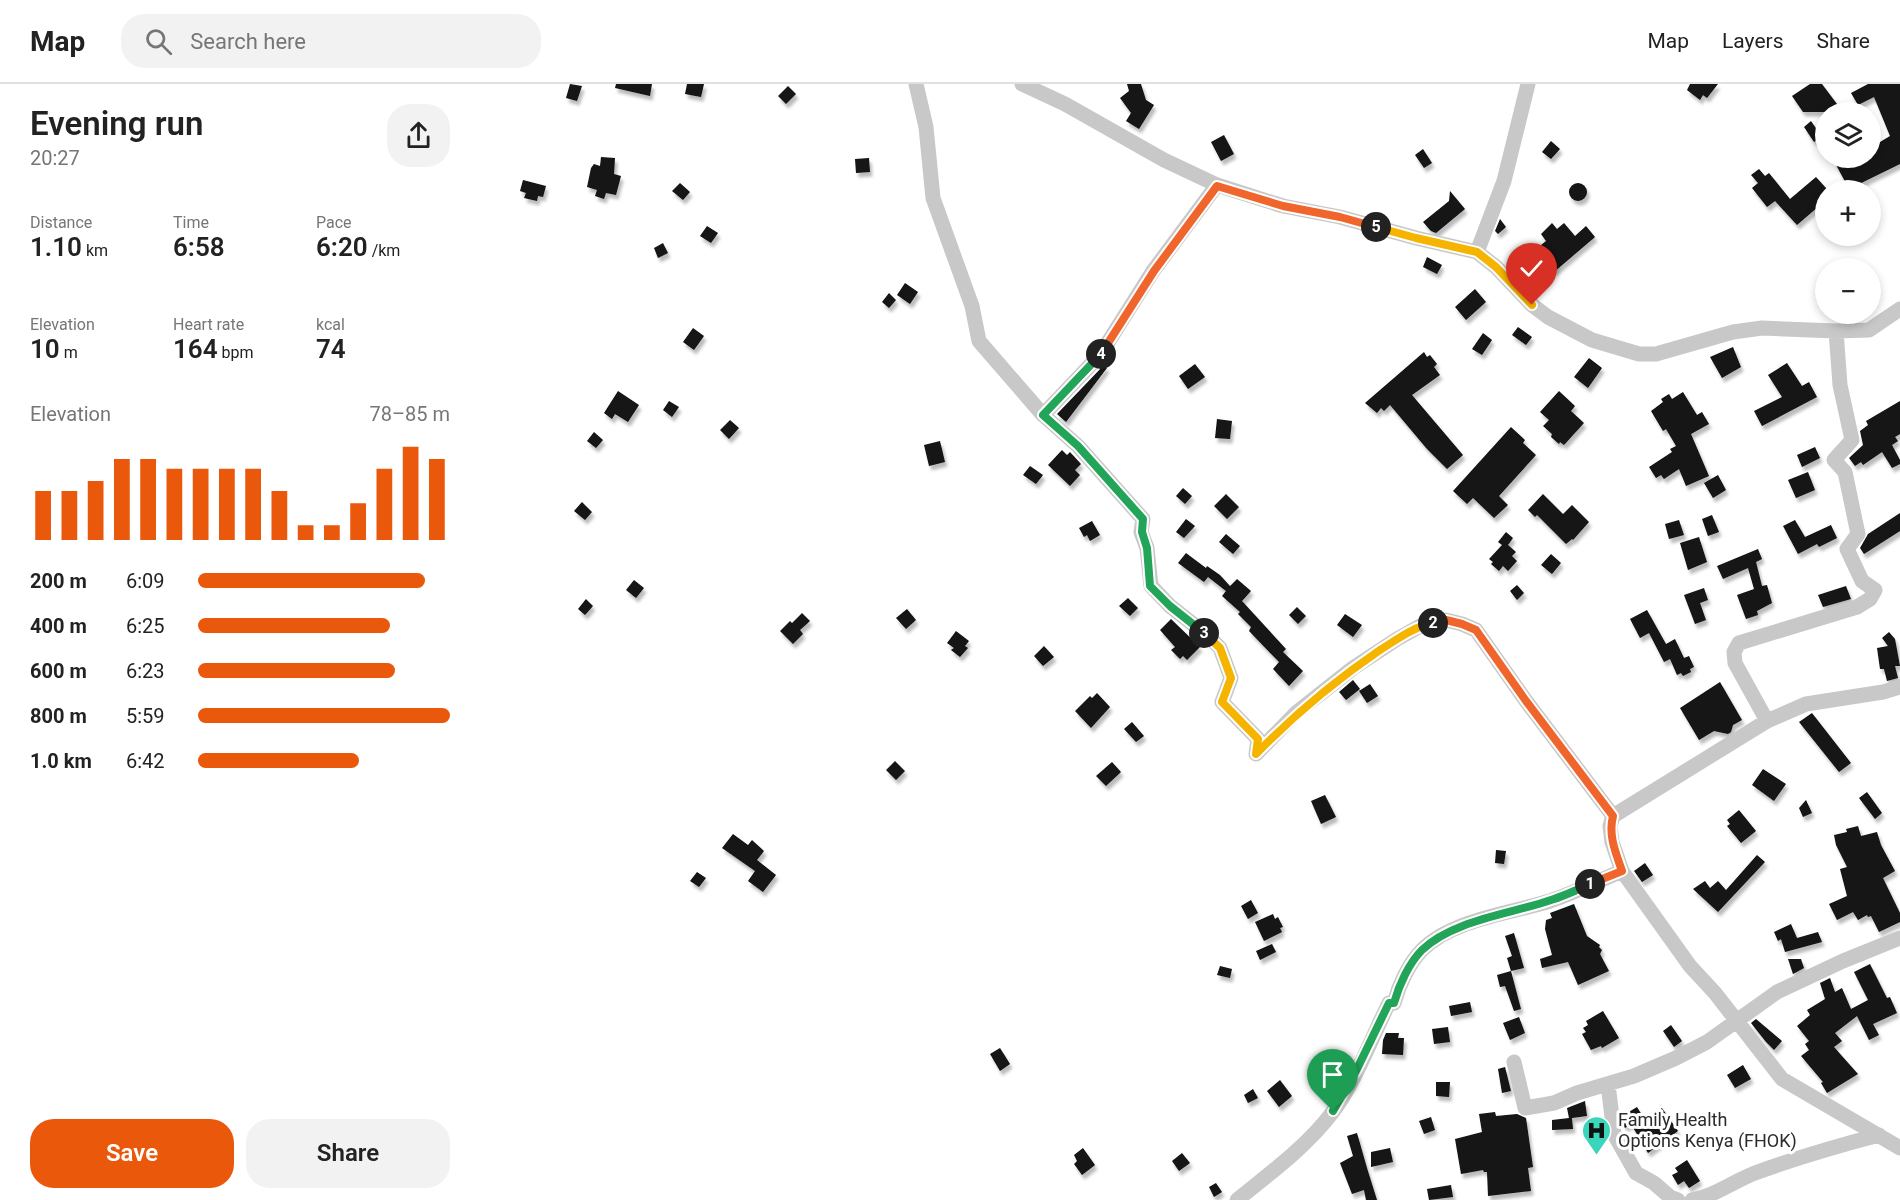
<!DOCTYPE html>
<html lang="en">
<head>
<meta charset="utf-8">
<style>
  :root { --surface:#fff; --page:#f2f2f2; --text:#222; --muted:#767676; --line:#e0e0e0; --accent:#ea580c }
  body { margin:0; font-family:Roboto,sans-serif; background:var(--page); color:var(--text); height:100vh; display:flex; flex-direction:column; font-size:22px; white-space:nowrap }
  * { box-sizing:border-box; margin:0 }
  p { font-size:20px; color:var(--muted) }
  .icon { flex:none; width:33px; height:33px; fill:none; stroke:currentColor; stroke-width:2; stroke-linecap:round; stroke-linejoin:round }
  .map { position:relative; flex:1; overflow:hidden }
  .sheet { display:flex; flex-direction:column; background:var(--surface); width:480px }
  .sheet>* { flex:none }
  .buttons { position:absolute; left:1335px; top:18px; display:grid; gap:12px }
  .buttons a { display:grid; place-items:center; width:66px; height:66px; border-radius:50%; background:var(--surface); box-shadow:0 3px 9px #0003; font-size:30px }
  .pin { position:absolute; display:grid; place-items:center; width:51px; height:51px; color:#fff; margin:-62px -26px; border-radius:50% 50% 50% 0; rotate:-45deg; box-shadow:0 0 6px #0007 }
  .pin .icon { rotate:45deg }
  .km { position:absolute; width:30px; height:30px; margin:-15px; border-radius:50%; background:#222; color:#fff; font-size:16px; line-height:30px; text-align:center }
  .round { display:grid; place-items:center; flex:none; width:63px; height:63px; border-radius:24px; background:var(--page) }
  .summary { display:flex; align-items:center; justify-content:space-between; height:102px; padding:0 30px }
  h1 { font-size:33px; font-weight:600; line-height:45px }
  .figures { display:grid; grid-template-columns:repeat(3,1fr); gap:9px; height:102px; padding:6px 30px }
  .figures div { display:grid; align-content:center }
  .figures b { font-size:26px; font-weight:600 }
  .figures small { font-size:16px; font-weight:400 }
  .figures p { font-size:16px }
  .chart { height:168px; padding:12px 30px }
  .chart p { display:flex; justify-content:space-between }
  .chart svg { width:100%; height:108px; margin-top:6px; stroke:var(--accent); stroke-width:6 }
  .action { display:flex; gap:12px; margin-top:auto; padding:12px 30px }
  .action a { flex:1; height:69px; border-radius:24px; background:var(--accent); color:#fff; font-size:24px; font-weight:600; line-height:69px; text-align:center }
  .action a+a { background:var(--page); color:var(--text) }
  ul { padding:0 30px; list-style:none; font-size:20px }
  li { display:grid; grid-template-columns:96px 72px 1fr; align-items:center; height:45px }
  li i { height:15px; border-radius:8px; background:var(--accent) }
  header { display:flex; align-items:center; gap:36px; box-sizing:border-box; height:84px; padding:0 30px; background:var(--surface); border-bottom:2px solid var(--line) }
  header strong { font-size:28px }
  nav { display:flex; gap:33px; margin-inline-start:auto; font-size:21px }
  .search { width:420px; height:54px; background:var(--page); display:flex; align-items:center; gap:15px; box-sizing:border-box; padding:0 21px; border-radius:24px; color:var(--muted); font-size:22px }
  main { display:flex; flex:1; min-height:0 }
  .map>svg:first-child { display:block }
</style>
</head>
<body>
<header>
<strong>Map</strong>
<div class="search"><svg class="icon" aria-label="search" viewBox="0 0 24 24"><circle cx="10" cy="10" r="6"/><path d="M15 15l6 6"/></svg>Search here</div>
<nav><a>Map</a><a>Layers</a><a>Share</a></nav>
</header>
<main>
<section class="sheet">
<div class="summary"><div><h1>Evening run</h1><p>20:27</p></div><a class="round"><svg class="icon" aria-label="share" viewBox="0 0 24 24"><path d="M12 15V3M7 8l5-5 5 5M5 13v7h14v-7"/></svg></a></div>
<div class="figures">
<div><p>Distance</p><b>1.10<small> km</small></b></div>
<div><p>Time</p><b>6:58</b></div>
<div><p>Pace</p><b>6:20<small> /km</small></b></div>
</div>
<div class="figures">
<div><p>Elevation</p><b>10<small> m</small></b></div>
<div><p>Heart rate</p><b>164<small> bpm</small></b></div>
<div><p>kcal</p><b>74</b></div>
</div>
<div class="chart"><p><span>Elevation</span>78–85 m</p>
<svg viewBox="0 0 160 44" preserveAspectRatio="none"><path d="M5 44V24M15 44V24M25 44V20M35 44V11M45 44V11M55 44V15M65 44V15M75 44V15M85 44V15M95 44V24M105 44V38M115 44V38M125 44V29M135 44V15M145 44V6M155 44V11"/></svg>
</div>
<ul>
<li><b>200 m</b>6:09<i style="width:90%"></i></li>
<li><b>400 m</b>6:25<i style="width:76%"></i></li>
<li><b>600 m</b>6:23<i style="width:78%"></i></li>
<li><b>800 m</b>5:59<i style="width:100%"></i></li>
<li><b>1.0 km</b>6:42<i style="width:64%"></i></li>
</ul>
<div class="action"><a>Save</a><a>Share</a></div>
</section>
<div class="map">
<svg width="1420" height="1116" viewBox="0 0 1420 1116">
  <defs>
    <filter id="shadow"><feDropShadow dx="2.5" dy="4.5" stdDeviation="1.5" flood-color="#0004"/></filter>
  </defs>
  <rect width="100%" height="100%" fill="#fff"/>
  <path fill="#121212" filter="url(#shadow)" d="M90 0 102 2 97 17 86 14Z
    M136 0H172L170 12 135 4Z
    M207 0H224L221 13 205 10Z
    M647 0H661L666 16 674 21 659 45 646 37 651 29 640 14 649 7Z
    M1210 0H1238L1227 14 1223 11 1220 16 1207 6Z
    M1330 0H1342L1363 28H1323L1312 12Z
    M1388 0H1420V80L1369 105 1354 77 1361 74H1390V64L1410 52 1394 13 1378 21 1371 9Z
    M308 2 316 10 306 20 298 12Z
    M1331 37 1342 53 1334 58 1324 43Z
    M744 51 754 70 741 77 731 58Z
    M1071 57 1080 65 1071 75 1062 68Z
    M943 65 952 79 944 84 935 71Z
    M121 73 135 74 134 90 141 92 136 111 126 109 124 115 115 112 117 106 107 103 111 84 114 80 120 82Z
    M389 74 390 88 376 89 375 75Z
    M1279 85 1285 92 1289 89 1310 115 1336 93 1346 104V116L1317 141 1295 117 1287 123 1272 104 1278 99 1271 91Z
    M43 96 66 102 63 113 58 112 57 117 44 114 46 109 40 107Z
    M1089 108a9 9 0 1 1 18 0a9 9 0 1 1-18 0Z
    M200 99 210 108 203 116 192 107Z
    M970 107 985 125 956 149 951 147 943 138 969 117Z
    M1020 135 1026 143 1018 150 1015 147Z
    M1072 139 1077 145 1084 139 1095 152 1106 142 1115 153 1074 188 1055 166 1066 157 1061 150Z
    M227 142 238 149 231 159 220 152Z
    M183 159 188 169 178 174 174 164Z
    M947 173 962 181 957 190 943 183Z
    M425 199 438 208 430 220 417 211Z
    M995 205 1006 218 986 236 975 223Z
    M409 209 416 216 409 224 402 218Z
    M1038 243 1052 253 1046 261 1032 251Z
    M213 244 224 252 214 266 203 258Z
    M1003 249 1012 256 1002 271 992 265Z
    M1253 263 1261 283 1242 294 1230 273Z
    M944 268 947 273 950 271 957 280 954 283 960 291 932 311 983 371 967 385 947 365 910 321 904 327 901 324 897 329 885 319Z
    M1109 274 1122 284 1108 304 1094 293Z
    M1307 279 1322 302 1329 298 1337 313 1282 342 1274 327 1302 313 1288 291Z
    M715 280 725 293 708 305 699 292Z
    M624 281 627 284 586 338 577 330Z
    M138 307 159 321 148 338 135 330 132 335 124 329Z
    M1079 307 1095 322 1091 327 1104 339 1084 361 1080 358 1079 360 1071 353 1072 350 1063 342 1069 336 1060 328Z
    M1203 308 1217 331 1222 328 1229 340 1211 350 1229 392 1206 402 1199 385 1184 395 1181 391 1176 394 1169 383 1192 368 1190 365 1196 362 1186 345 1183 347 1171 327 1183 318 1181 315 1189 310 1192 315Z
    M189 317 199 323 192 333 183 326Z
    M1420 317V350L1415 353 1418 357 1412 361 1420 376V380L1412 384 1402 368 1383 381 1381 378 1375 382 1369 374 1383 361 1380 347 1388 341 1386 337Z
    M737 335 752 337 750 355 735 354Z
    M250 336 259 344 249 355 240 346Z
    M1031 343 1045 356 1043 359 1056 371 1019 412 1028 421 1014 434 993 414 987 420 973 407Z
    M114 348 123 356 116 364 107 357Z
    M460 357 465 378 449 382 444 361Z
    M1335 363 1340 374 1322 383 1317 371Z
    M582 366 587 371 590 368 601 380 595 386 600 391 590 402 568 381Z
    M550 382 563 391 556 400 543 391Z
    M1328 388 1335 406 1316 414 1308 396Z
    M1238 391 1246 406 1233 414 1224 399Z
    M703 404 712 412 705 420 696 412Z
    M746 410 759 423 747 435 734 422Z
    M1063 410 1083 430 1092 421 1109 438 1093 456 1092 455 1086 460 1057 431 1055 433 1048 426Z
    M102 418 112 428 105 436 94 427Z
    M1420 429V447L1384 470 1380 464 1388 450Z
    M1232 431 1239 448 1228 452 1222 435Z
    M706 435 715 442 704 454 696 448Z
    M1199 436 1204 451 1189 455 1185 440Z
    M1315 436 1325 453 1351 441 1357 454 1339 463 1337 460 1318 470 1303 442Z
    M612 437 620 451 610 457 607 451 604 453 599 444Z
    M1026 448 1033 454 1028 461 1036 468 1032 472 1037 477 1028 487 1023 482 1019 487 1011 480 1013 478 1009 475 1022 461 1018 458Z
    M746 450 760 462 753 470 739 458Z
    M1219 453 1227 478 1208 486 1200 459Z
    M1278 465 1282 475 1276 478 1282 502 1287 501 1292 519 1277 527 1278 531 1266 535 1257 511 1274 505 1268 484 1243 495 1237 482Z
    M706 469 726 484 727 482 740 491 750 502 757 495 771 507 762 517 806 565 803 568 823 587 809 602 793 585 799 578 769 547 771 543 758 530 760 528 742 512 746 507 728 493 724 498 698 479Z
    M1071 470 1081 479 1072 490 1061 481Z
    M154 496 164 504 156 514 146 506Z
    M1037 501 1044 509 1037 516 1030 507Z
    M1366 502 1371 515 1343 523 1338 511Z
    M1224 504 1228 516 1220 519 1226 536 1215 540 1204 511Z
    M648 514 658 524 650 532 639 522Z
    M106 515 113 522 105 531 98 525Z
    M817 523 826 532 818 540 809 531Z
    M427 525 436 536 426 545 416 534Z
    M1167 526 1186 560 1195 555 1204 574 1209 572 1214 583 1210 585 1211 588 1203 592 1201 589 1197 591 1190 575 1184 578 1169 549 1160 554 1150 535Z
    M322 529 330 537 320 546 323 550 313 560 300 547 310 537 312 539Z
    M865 530 882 541 873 553 857 541Z
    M691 535 720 563 707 576 703 572 700 575 691 566 695 563 680 546Z
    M476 547 489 557 485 562 488 564 480 573 471 566 474 564 467 559Z
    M1409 548 1415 555 1420 582H1415L1418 594 1407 597 1404 585H1400L1397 564 1408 562 1402 554Z
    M564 562 574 573 563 582 554 572Z
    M873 596 880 605 866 616 859 608Z
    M1240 598 1262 636 1253 641 1251 648 1248 650 1234 647 1219 656 1200 624Z
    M890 600 898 612 887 619 879 607Z
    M617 609 630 623 611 644 595 627 610 612 612 614Z
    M1332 629 1371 679 1359 688 1319 638Z
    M652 638 664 652 656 658 644 645Z
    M415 677 425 687 416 696 406 686Z
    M632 678 641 688 626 702 616 692Z
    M1283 685 1306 700 1294 717 1272 701Z
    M1387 708 1402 729 1395 735 1379 714Z
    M845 711 856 733 841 740 831 717Z
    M1326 716 1332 729 1323 733 1319 724Z
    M1259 726 1276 747 1261 759 1247 742 1250 740 1247 736Z
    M1378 742 1381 752 1397 748 1401 761 1415 787 1403 794 1420 829V838L1399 848 1391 832 1388 833 1387 831 1378 836 1373 828 1357 836 1349 820 1367 812 1360 785 1367 783 1356 761 1354 751 1367 748 1366 745Z
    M253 750 268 761 272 756 284 767 277 776 296 791 283 808 268 797 275 787 242 764Z
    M1016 766 1026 767 1024 780 1015 779Z
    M1277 771 1285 778 1238 828 1213 805 1225 797 1230 804 1238 797 1246 806Z
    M1165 779 1173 791 1162 798 1154 787Z
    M217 788 226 794 219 803 210 797Z
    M771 816 778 829 768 835 761 822Z
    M1094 820 1107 852 1120 861 1119 863 1122 866 1120 870 1129 887 1098 901 1088 878 1062 884 1060 875 1072 871 1065 845 1066 836 1072 834 1070 829Z
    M793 830 795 835 798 833 803 843 800 844 802 848 784 857 775 838Z
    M1311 840 1317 854 1338 848 1342 858 1305 868 1301 855 1298 857 1294 848Z
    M1034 849 1044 884 1031 887 1041 925 1034 927 1025 902 1020 903 1017 891 1031 887 1027 874 1032 872 1025 852Z
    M792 860 796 868 780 876 776 867Z
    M1308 875H1321L1324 884 1313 890Z
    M1390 880 1407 914 1410 913 1417 929 1393 940 1399 951 1389 956 1377 932 1355 949 1362 957 1354 963 1378 990 1347 1009 1341 999 1343 998 1321 972 1329 966 1325 960 1329 957 1317 942 1330 931 1327 926 1345 915 1340 899 1350 894 1355 908 1362 904 1371 925 1388 916 1374 888Z
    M740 882 752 885 750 894 737 891Z
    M990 918 992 928 971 932 969 922Z
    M1123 927 1139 954 1122 964 1121 962 1111 966 1102 950 1106 948 1103 944 1108 941 1106 937Z
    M1039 933 1045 949 1030 956 1023 939Z
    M1276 935 1302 957 1294 966 1286 958 1271 939Z
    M1191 941 1202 957 1194 963 1183 947Z
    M968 943 970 958 954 960 952 945Z
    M906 949H919L918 954H924L923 971 902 970 903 956Z
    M520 964 530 980 520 987 510 970Z
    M1263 981 1271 995 1255 1004 1247 991Z
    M1025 983 1031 1007 1022 1009 1018 985Z
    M800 996 812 1012 799 1023 787 1007Z
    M956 998H970L969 1013 956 1012Z
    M773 1005 778 1014 768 1019 764 1011Z
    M1105 1017 1107 1032 1092 1034 1093 1045 1072 1046V1036L1089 1034 1087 1024Z
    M1157 1023 1165 1036 1182 1024 1198 1047 1168 1069 1151 1040 1145 1044 1143 1040 1142 1032Z
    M1015 1028 1016 1032 1037 1030 1046 1034 1053 1083 1048 1084 1051 1107 1008 1112 1007 1088H1004L1003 1086 981 1090 975 1055 1002 1048 999 1030Z
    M951 1033 955 1046 944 1050 939 1037Z
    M1113 1035H1122L1123 1040 1113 1055Z
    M877 1049 887 1084 897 1116H886L884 1106 872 1110 860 1079 873 1072 867 1052Z
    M603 1064 615 1081 602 1091 594 1080 597 1077 594 1071Z
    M910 1064 913 1078 891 1083V1068Z
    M702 1069 710 1079 699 1087 692 1077Z
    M1207 1076 1220 1097 1209 1104 1204 1097 1198 1101 1192 1091 1198 1088 1195 1084Z
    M736 1099 742 1108 734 1113 729 1103Z
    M971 1101 973 1113 949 1116 947 1105Z"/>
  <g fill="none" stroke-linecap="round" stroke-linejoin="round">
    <path stroke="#c8c8c8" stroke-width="15" d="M436 0 446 43 453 114 492 222 499 257 563 331 598 362 663 435 661 448 667 464 671 502 690 522 727 551 740 564 751 594 742 618 778 655 776 670
      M542 0 585 20 684 76 737 101 803 122 860 133 936 154 997 168 1016 183 1052 221 1068 233 1112 256 1159 270H1176L1253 248 1282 244 1356 247 1389 246 1420 225
      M997 168 1024 97 1048 0
      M563 331 620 271 673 187 737 101
      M1420 603 1403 608 1326 620 1287 637 1133 732 1130 742 1132 758 1142 787 1210 882 1235 909 1302 995 1420 1064
      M1287 637 1255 579 1254 568 1259 559 1377 523 1390 515 1395 506 1382 497 1367 465 1378 450 1365 388 1354 376 1372 356 1360 301 1356 247
      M776 670 816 629 873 584 917 555 942 541 966 536 982 540 996 546 1046 617 1133 732
      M1034 978 1045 1024 1074 1019 1097 1009 1154 992 1196 974 1227 958 1297 908 1363 877 1420 854
      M1128 1000 1134 1050 1156 1089 1174 1099 1190 1113 1198 1116
      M757 1116C790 1089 825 1064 852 1029 876 997 891 955 909 919H914C919 901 929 879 942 866 971 836 1031 829 1070 817 1094 809 1118 797 1142 787
      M1212 1116C1235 1112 1254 1097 1275 1089 1316 1074 1357 1062 1399 1051"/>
  </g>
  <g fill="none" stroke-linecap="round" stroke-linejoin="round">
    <defs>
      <path id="split-1" d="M853 1027 877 985 909 919H914C919 901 929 879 942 866 973 836 1031 830 1071 816 1084 812 1097 806 1110 800"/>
      <path id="split-2" d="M953 539 966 536 982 540 996 546 1046 617 1133 732C1128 752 1136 769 1142 787L1110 800"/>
      <path id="split-3" d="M724 549 740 564 751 594 742 618 778 655 776 670C815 630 853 598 900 566 916 556 933 543 953 539"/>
      <path id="split-4" d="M621 270 563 331 598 362 663 435 662 448 667 464 670 502 690 522 724 549"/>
      <path id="split-5" d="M621 270 674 187 737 102 803 122 860 133 896 143"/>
      <path id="split-6" d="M896 143 936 154 997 168 1016 183 1052 221"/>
    </defs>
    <use href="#split-1" stroke="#fff" stroke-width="12"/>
    <use href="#split-2" stroke="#fff" stroke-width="12"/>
    <use href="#split-3" stroke="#fff" stroke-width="12"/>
    <use href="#split-4" stroke="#fff" stroke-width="12"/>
    <use href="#split-5" stroke="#fff" stroke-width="12"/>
    <use href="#split-6" stroke="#fff" stroke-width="12"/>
    <use href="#split-1" stroke="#22a559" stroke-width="8"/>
    <use href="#split-2" stroke="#f0652b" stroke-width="8"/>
    <use href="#split-3" stroke="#f5b400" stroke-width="8"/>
    <use href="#split-4" stroke="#22a559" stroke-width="8"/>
    <use href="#split-5" stroke="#f0652b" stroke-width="8"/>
    <use href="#split-6" stroke="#f5b400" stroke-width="8"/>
  </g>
  <defs>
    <symbol id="hospital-pin" viewBox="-11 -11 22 30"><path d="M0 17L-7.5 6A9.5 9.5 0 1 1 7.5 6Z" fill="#3ad6bb" stroke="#fff"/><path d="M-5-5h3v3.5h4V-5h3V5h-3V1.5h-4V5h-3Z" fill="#111"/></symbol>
  </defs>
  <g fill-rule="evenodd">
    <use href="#hospital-pin" x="1100" y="1030" width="33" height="45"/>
  </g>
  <g text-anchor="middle" stroke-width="6" stroke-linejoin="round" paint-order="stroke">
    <g font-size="18" fill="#2b2b2b" stroke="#fff" text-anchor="start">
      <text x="1138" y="1042">Family Health<tspan x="1138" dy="21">Options Kenya (FHOK)</tspan></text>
    </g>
  </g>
</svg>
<div class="buttons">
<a><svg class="icon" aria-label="layers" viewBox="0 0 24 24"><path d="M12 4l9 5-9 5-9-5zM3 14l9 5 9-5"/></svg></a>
<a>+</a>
<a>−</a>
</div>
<div class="pin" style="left:853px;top:1027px;background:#1e9e55"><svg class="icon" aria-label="arrive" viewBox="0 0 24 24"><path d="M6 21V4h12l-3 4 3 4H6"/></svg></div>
<div class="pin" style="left:1052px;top:221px;background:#d93025"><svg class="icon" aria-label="check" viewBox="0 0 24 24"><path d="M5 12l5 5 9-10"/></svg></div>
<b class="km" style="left:1110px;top:800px">1</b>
<b class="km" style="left:953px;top:539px">2</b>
<b class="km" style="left:724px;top:549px">3</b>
<b class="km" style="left:621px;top:270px">4</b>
<b class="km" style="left:896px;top:143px">5</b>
</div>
</main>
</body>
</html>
